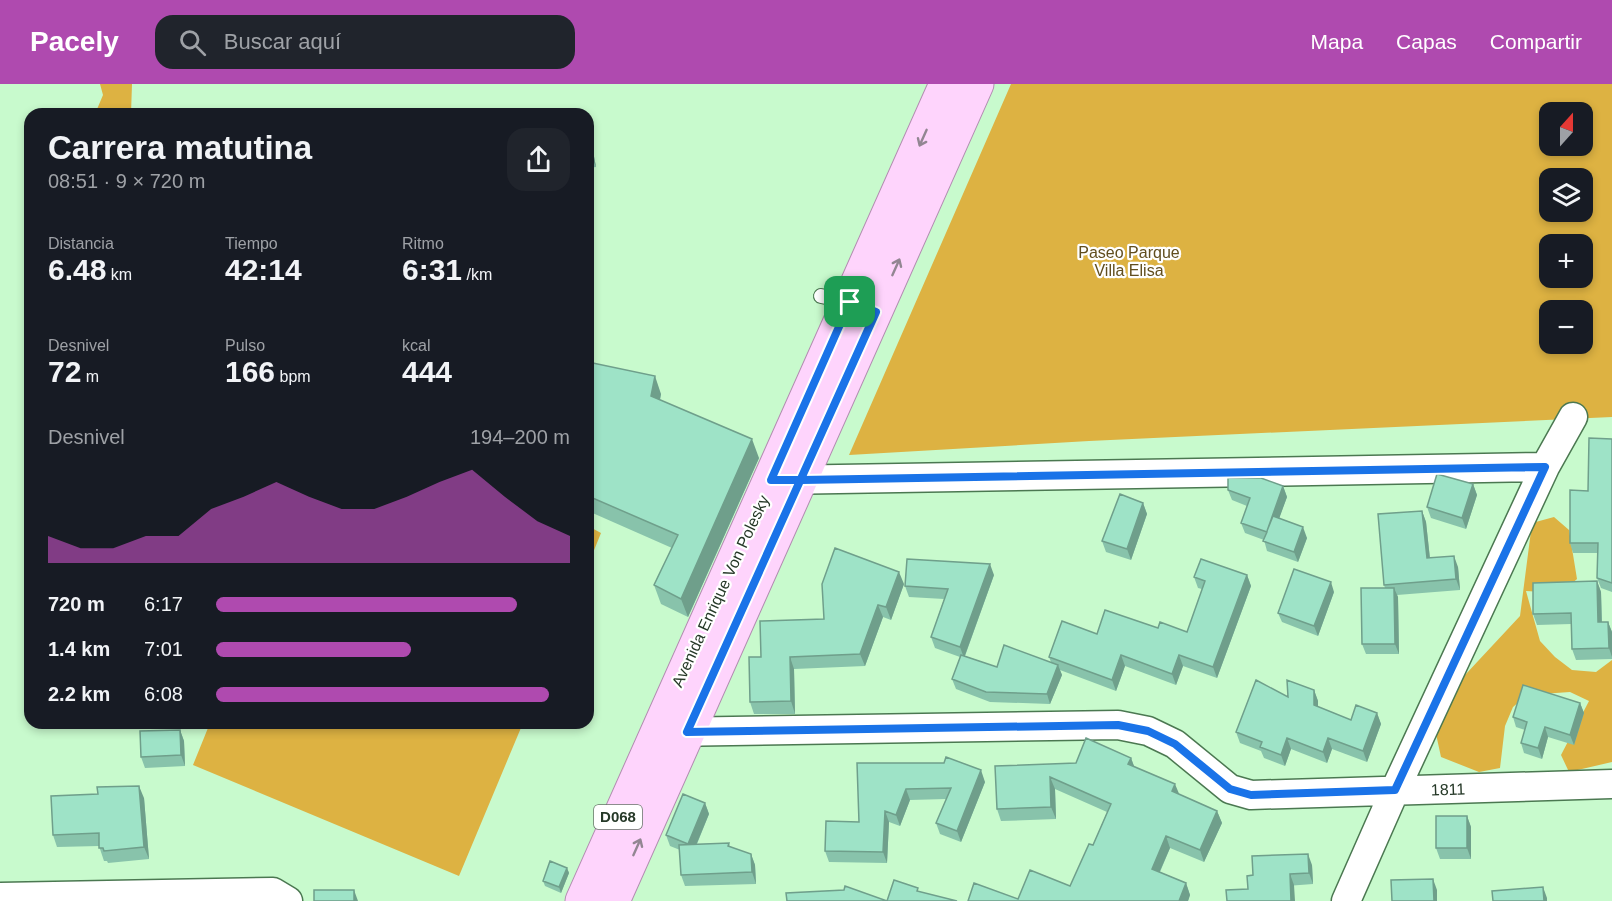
<!DOCTYPE html>
<html lang="es">
<head>
<meta charset="utf-8">
<style>
  :root { --surface:#171b24; --page:#20242c; --text:#f1f3f6; --muted:#9ea1a6; --accent:#af4aaf }
  body { margin:0; font-family:Arial,sans-serif; background:var(--page); color:var(--text); height:100vh; display:flex; flex-direction:column; font-size:22px; white-space:nowrap }
  * { box-sizing:border-box; margin:0 }
  p { font-size:20px; color:var(--muted) }
  .icon { flex:none; width:33px; height:33px; fill:none; stroke:currentColor; stroke-width:2; stroke-linecap:round; stroke-linejoin:round }
  .map { position:relative; flex:1; overflow:hidden }
  .sheet { position:absolute; left:24px; top:24px; width:570px; height:621px; display:flex; flex-direction:column; background:var(--surface); border-radius:18px; box-shadow:0 3px 9px #0003 }
  .sheet>* { flex:none }
  .needle { width:39px; rotate:21deg }
  .controls { position:absolute; left:1539px; top:18px; display:grid; gap:12px }
  .controls a { display:grid; place-items:center; width:54px; height:54px; border-radius:12px; background:var(--surface); box-shadow:0 3px 9px #0003; font-size:30px }
  .pin { position:absolute; display:grid; place-items:center; width:51px; height:51px; color:#fff; margin:-26px; border-radius:12px; box-shadow:0 3px 9px #0006 }
  .round { display:grid; place-items:center; flex:none; width:63px; height:63px; border-radius:18px; background:var(--page) }
  .headline { display:flex; align-items:center; justify-content:space-between; height:102px; padding:0 24px }
  h1 { font-size:33px; font-weight:700; line-height:45px }
  .stats { display:grid; grid-template-columns:repeat(3,1fr); gap:9px; height:102px; padding:6px 24px }
  .stats div { display:grid; align-content:center }
  .stats b { font-size:30px; font-weight:700 }
  .stats small { font-size:16px; font-weight:400 }
  .stats p { font-size:16px }
  .chart { height:168px; padding:12px 24px }
  .chart p { display:flex; justify-content:space-between }
  .chart svg { width:100%; height:108px; margin-top:6px; fill:var(--accent); opacity:.7 }
  ul { padding:0 24px; list-style:none; font-size:20px }
  li { display:grid; grid-template-columns:96px 72px 1fr; align-items:center; height:45px }
  li i { height:15px; border-radius:8px; background:var(--accent) }
  header { display:flex; align-items:center; gap:36px; box-sizing:border-box; height:84px; padding:0 30px; background:var(--accent); color:#fff }
  header strong { font-size:28px }
  nav { display:flex; gap:33px; margin-inline-start:auto; font-size:21px }
  .search { width:420px; height:54px; background:var(--page); display:flex; align-items:center; gap:15px; box-sizing:border-box; padding:0 21px; border-radius:18px; color:var(--muted); font-size:22px }
  .map>svg:first-child { display:block }
</style>
</head>
<body>
<header>
<strong>Pacely</strong>
<div class="search"><svg class="icon" aria-label="search" viewBox="0 0 24 24"><circle cx="10" cy="10" r="6"/><path d="M15 15l6 6"/></svg>Buscar aquí</div>
<nav><a>Mapa</a><a>Capas</a><a>Compartir</a></nav>
</header>
<div class="map">
<svg width="1612" height="817" viewBox="0 0 1612 817">
  <rect width="100%" height="100%" fill="#c8facd"/>
  <path fill="#ddb242" fill-rule="evenodd" d="M100 0H132L131 30H95L103 11Z
    M1011 0H1612V333L1089 357 849 371ZM1550 28H1582V62H1550ZM1550 94H1582V128H1550ZM1550 160H1582V194H1550ZM1550 226H1582V260H1550Z
    M1554 433 1569 446 1577 495 1561 509 1526 507 1540 557 1555 573 1572 586 1596 588 1612 576V678L1569 688 1561 671 1589 617 1570 608 1527 611 1513 623 1505 642 1500 684 1479 688 1441 673 1436 650 1465 591 1520 532 1532 439Z
    M588 442 601 449 588 481Z
    M210 639H523L459 792 193 681Z"/>
  <g fill="none" stroke-linecap="round" stroke-linejoin="round">
    <defs>
      <path id="lane" d="M821 212 850 218"/>
      <path id="street" d="M779 396 1545 383
        M668 648 1118 641 1148 647 1175 660 1230 705 1251 711 1612 700
        M0 813 273 808 288 817
        M1346 817 1395 706 1545 383 1573 333"/>
      <path id="primary" d="M582 817 946 0
        M613 817 977 0"/>
    </defs>
    <use href="#lane" stroke="#4b7851" stroke-width="16"/>
    <use href="#street" stroke="#4b7851" stroke-width="31"/>
    <use href="#primary" stroke="#b28cb0" stroke-width="35"/>
    <use href="#lane" stroke="#fff" stroke-width="14"/>
    <use href="#street" stroke="#fff" stroke-width="28"/>
    <use href="#primary" stroke="#fed4fc" stroke-width="33"/>
  </g>
  <path fill="#88c3ab" d="M588 52 592 62 596 83 588 84Z
    M588 278 661 310 660 316 759 374 688 533 661 520 654 501 672 464 588 427Z
    M1612 355V508L1601 504 1597 494 1598 469H1573L1570 459 1588 407Z
    M1473 400 1477 411 1466 445 1431 434 1427 423Z
    M1283 402 1287 413 1279 434 1307 454 1298 478 1267 467 1264 456 1245 449 1241 439 1247 422 1232 416 1228 406Z
    M1143 419 1147 430 1131 476 1106 468 1102 457Z
    M1422 427 1426 438 1430 474 1458 483 1460 506 1397 511 1398 513 1399 570H1366L1362 560 1385 504 1384 501Z
    M994 491 965 572 997 583 1051 578 1049 573 1097 550 1158 544 1187 548 1202 505 1198 504 1194 493 1247 491 1251 502 1217 594 1183 582 1176 601 1125 582 1116 607 1060 586 1062 591 1050 620 990 618 956 605 952 595 960 573 935 564 931 553 944 515 909 513 905 502Z
    M1597 497 1601 508 1602 538H1608L1612 548V575L1576 576 1572 565 1571 540 1537 541 1533 530Z
    M904 500 891 536 883 533 865 582 794 585 795 630H754L750 618 761 573 824 535Z
    M1334 508 1318 552 1282 538 1278 529Z
    M1314 606 1318 617V623L1351 636 1377 629 1381 640 1367 678 1332 665 1327 679 1291 665 1285 682 1264 674 1261 667 1240 659 1236 648 1288 613Z
    M1580 619 1584 629 1574 661 1548 653 1542 675 1524 669 1521 659 1525 646 1516 643 1513 633Z
    M180 646 184 657 185 682 145 684 141 673Z
    M1131 674 1134 682 1179 710 1217 727 1222 739 1204 778 1170 764 1160 788 1186 799 1190 811 1188 817H968L1018 815 1070 802 1093 761 1107 728 1055 705 1056 735 1001 737 997 725 1076 679Z
    M944 679 985 698 961 758 940 750 936 739 946 715 910 716 900 742 889 738 887 779 829 778 825 767 859 738Z
    M144 714 149 775 108 779 107 777H104L99 762 57 763 53 751Z
    M705 719 709 730 697 760 729 759 730 763 751 770 755 781 756 800 685 802 681 791 680 766 670 762 666 751Z
    M1467 732 1471 743V775H1440L1436 764Z
    M1312 781 1313 800 1248 805 1253 791Z
    M567 784 569 789 561 809 545 802 543 797Z"/>
  <path fill="#6f9f8b" d="M588 52 592 62 596 83 591 72Z
    M655 292 661 310 657 330 651 312Z
    M752 355 759 374 688 533 681 515Z
    M1473 400 1477 411 1466 445 1462 434Z
    M1283 402 1287 413 1271 457 1267 447Z
    M1143 419 1147 430 1131 476 1127 465Z
    M1422 427 1426 438 1431 485 1427 474Z
    M1303 443 1307 454 1298 478 1294 468Z
    M1454 472 1458 483 1460 506 1456 495Z
    M990 480 994 491 964 574 960 563Z
    M899 488 904 500 891 536 886 523Z
    M1247 491 1251 502 1217 594 1213 583Z
    M1597 497 1601 508 1602 549 1598 538Z
    M1331 498 1334 508 1318 552 1314 542Z
    M1394 504 1398 513 1399 570 1395 560Z
    M878 521 883 533 865 582 860 570Z
    M1608 538 1612 548V573L1609 564Z
    M1121 571 1125 582 1116 607 1112 596Z
    M1179 571 1183 582 1176 601 1172 590Z
    M790 573 794 585 795 630 791 617Z
    M1058 581 1062 591 1050 620 1047 610Z
    M1314 606 1318 617V633L1314 621Z
    M1580 619 1584 629 1574 661 1570 651Z
    M1377 629 1381 640 1367 678 1363 667Z
    M1545 643 1548 653 1542 675 1538 664Z
    M180 646 184 657 185 682 181 671Z
    M1287 654 1291 665 1285 682 1281 671Z
    M1328 654 1332 665 1327 679 1323 668Z
    M1131 674 1135 685 1128 680Z
    M981 686 985 698 961 758 957 747Z
    M1050 693 1055 705 1056 735 1051 723Z
    M1175 700 1180 712 1172 707Z
    M139 702 144 714 149 775 144 763Z
    M906 705 910 716 900 742 896 731Z
    M705 719 709 730 692 771 688 760Z
    M885 727 889 738 887 779 883 768Z
    M1217 727 1222 739 1204 778 1200 766Z
    M1467 732 1471 743V775L1467 764Z
    M1166 752 1170 764 1156 796 1152 785Z
    M751 770 755 781 756 800 752 788Z
    M1308 770 1312 781 1313 800 1309 789Z
    M567 784 569 789 561 809 559 803Z
    M1290 790 1294 801 1295 817H1291Z
    M1433 795 1437 806V817H1434Z
    M1186 799 1190 811 1188 817H1179Z
    M1543 803 1547 814V817H1544Z
    M354 806 358 817H354Z"/>
  <path fill="#9ee3c7" stroke="#6f9f8b" stroke-width="1.5" d="M588 52 591 72H588Z
    M588 278 655 292 651 312 752 355 681 515 654 501 678 451 588 412Z
    M1589 354 1612 355V499L1597 494 1598 459H1570V406L1588 407Z
    M1437 390 1473 400 1462 434 1427 423Z
    M1228 394H1261L1283 402 1267 447 1273 432 1303 443 1294 468 1263 457 1267 448 1241 439 1250 414 1228 406Z
    M1120 410 1143 419 1127 465 1102 457Z
    M1422 427 1427 474 1454 472 1456 495 1384 501 1378 430Z
    M835 464 899 488 886 523 878 521 860 570 790 573 791 617 750 618 749 573H761L760 537 824 535 822 500Z
    M907 475 990 480 960 563 931 553 948 505 905 502Z
    M1201 475 1247 491 1213 583 1179 571 1172 590 1121 571 1112 596 1049 573 1062 537 1097 550 1105 526 1158 544 1160 538 1187 548 1205 497 1194 493Z
    M1294 485 1331 498 1314 542 1278 529Z
    M1597 497 1598 538H1608L1609 564 1572 565 1571 529 1533 530V499Z
    M1361 504H1394L1395 560H1362Z
    M1004 561 1058 581 1047 610 986 608 952 595 961 571 997 583Z
    M1256 596 1288 613 1287 596 1314 606V621L1351 636 1356 621 1377 629 1363 667 1328 654 1323 668 1287 654 1281 671 1260 663 1262 658 1236 648Z
    M1523 601 1580 619 1570 651 1545 643 1538 664 1521 659 1527 638 1513 633Z
    M180 646 181 671 141 673 140 647Z
    M1086 654 1131 674 1128 680 1175 700 1172 707 1217 727 1200 766 1166 752 1152 785 1186 799 1179 817H968L974 799 1018 815 1030 786 1070 802 1089 760 1093 761 1111 720 1050 693 1051 723 997 725 995 682 1076 679Z
    M946 673 981 686 957 747 936 739 951 704 906 705 896 731 885 727 883 768 825 767 826 737 859 738 857 679H944Z
    M139 702 144 763 104 767 103 764H99V749L53 751 51 712 98 710 97 703Z
    M683 710 705 719 688 760 666 751Z
    M1436 732H1467V764H1436Z
    M729 759 728 762 751 770 752 788 681 791 679 761Z
    M1308 770 1309 789 1290 790 1291 817H1227L1226 806 1248 805 1247 792 1253 791 1252 772Z
    M550 777 567 784 559 803 543 797Z
    M1433 795 1434 817H1392L1391 796Z
    M894 796 918 804 917 807 957 817H787L786 809 844 806 845 802 887 817Z
    M1543 803 1544 817H1493L1492 807Z
    M314 806H354V817H314Z"/>
  <defs><path id="oneway-shaft" d="M-6 0H5M1.5-3L5.5 0L1.5 3" fill="none" stroke-width="1.6" stroke-linecap="round" stroke-linejoin="round" transform="scale(1.5)"/></defs>
  <g stroke="#928692">
    <use href="#oneway-shaft" transform="translate(923 54) rotate(114)"/>
    <use href="#oneway-shaft" transform="translate(896 183) rotate(-66)"/>
    <use href="#oneway-shaft" transform="translate(637 763) rotate(-66)"/>
  </g>
  <g fill="none" stroke-linecap="round" stroke-linejoin="round">
    <defs>
      <path id="route" d="M850 218 876 228 687 648 1118 641 1148 647 1175 660 1230 705 1251 711 1395 706 1545 383 802 396H771L850 218"/>
    </defs>
    <use href="#route" stroke="#fff" stroke-width="12"/>
    <use href="#route" stroke="#1a73e8" stroke-width="8"/>
  </g>
  <g text-anchor="middle" stroke-width="4.5" stroke-linejoin="round" paint-order="stroke">
    <rect fill="#fff" stroke="#677468" stroke-width="1.5" x="594" y="721" width="48" height="24" rx="4.5"/>
    <g font-size="15" font-weight="bold" fill="#263928">
      <text x="618" y="738">D068</text>
    </g>
    <g font-size="16" fill="#614e1f" stroke="#fff">
      <text x="1129" y="174">Paseo Parque<tspan x="1129" dy="18">Villa Elisa</tspan></text>
    </g>
    <g font-size="16" fill="#263928" stroke="#fff">
      <text transform="translate(720 507) rotate(-65)" y="6">Avenida Enrique Von Polesky</text>
      <text transform="translate(1448 705) rotate(-2)" y="6">1811</text>
    </g>
  </g>
</svg>
<div class="controls">
<a><svg class="needle" viewBox="-14 -14 28 28"><path d="M0-13l5 13h-10z" fill="#e53935"/><path d="M0 13l5-13h-10z" fill="#9ea1a6"/></svg></a>
<a><svg class="icon" aria-label="layers" viewBox="0 0 24 24"><path d="M12 4l9 5-9 5-9-5zM3 14l9 5 9-5"/></svg></a>
<a>+</a>
<a>−</a>
</div>
<div class="pin" style="left:850px;top:218px;background:#1e9e55"><svg class="icon" aria-label="arrive" viewBox="0 0 24 24"><path d="M6 21V4h12l-3 4 3 4H6"/></svg></div>
<section class="sheet">
<div class="headline"><div><h1>Carrera matutina</h1><p>08:51 · 9 × 720 m</p></div><a class="round"><svg class="icon" aria-label="share" viewBox="0 0 24 24"><path d="M12 15V3M7 8l5-5 5 5M5 13v7h14v-7"/></svg></a></div>
<div class="stats">
<div><p>Distancia</p><b>6.48<small> km</small></b></div>
<div><p>Tiempo</p><b>42:14</b></div>
<div><p>Ritmo</p><b>6:31<small> /km</small></b></div>
</div>
<div class="stats">
<div><p>Desnivel</p><b>72<small> m</small></b></div>
<div><p>Pulso</p><b>166<small> bpm</small></b></div>
<div><p>kcal</p><b>444</b></div>
</div>
<div class="chart"><p><span>Desnivel</span>194–200 m</p>
<svg viewBox="0 0 160 44" preserveAspectRatio="none"><path d="M0 44V33L10 38L20 38L30 33L40 33L50 22L60 17L70 11L80 17L90 22L100 22L110 17L120 11L130 6L140 17L150 27L160 33V44z"/></svg>
</div>
<ul>
<li><b>720 m</b>6:17<i style="width:85%"></i></li>
<li><b>1.4 km</b>7:01<i style="width:55%"></i></li>
<li><b>2.2 km</b>6:08<i style="width:94%"></i></li>
</ul>
</section>
</div>
</body>
</html>
